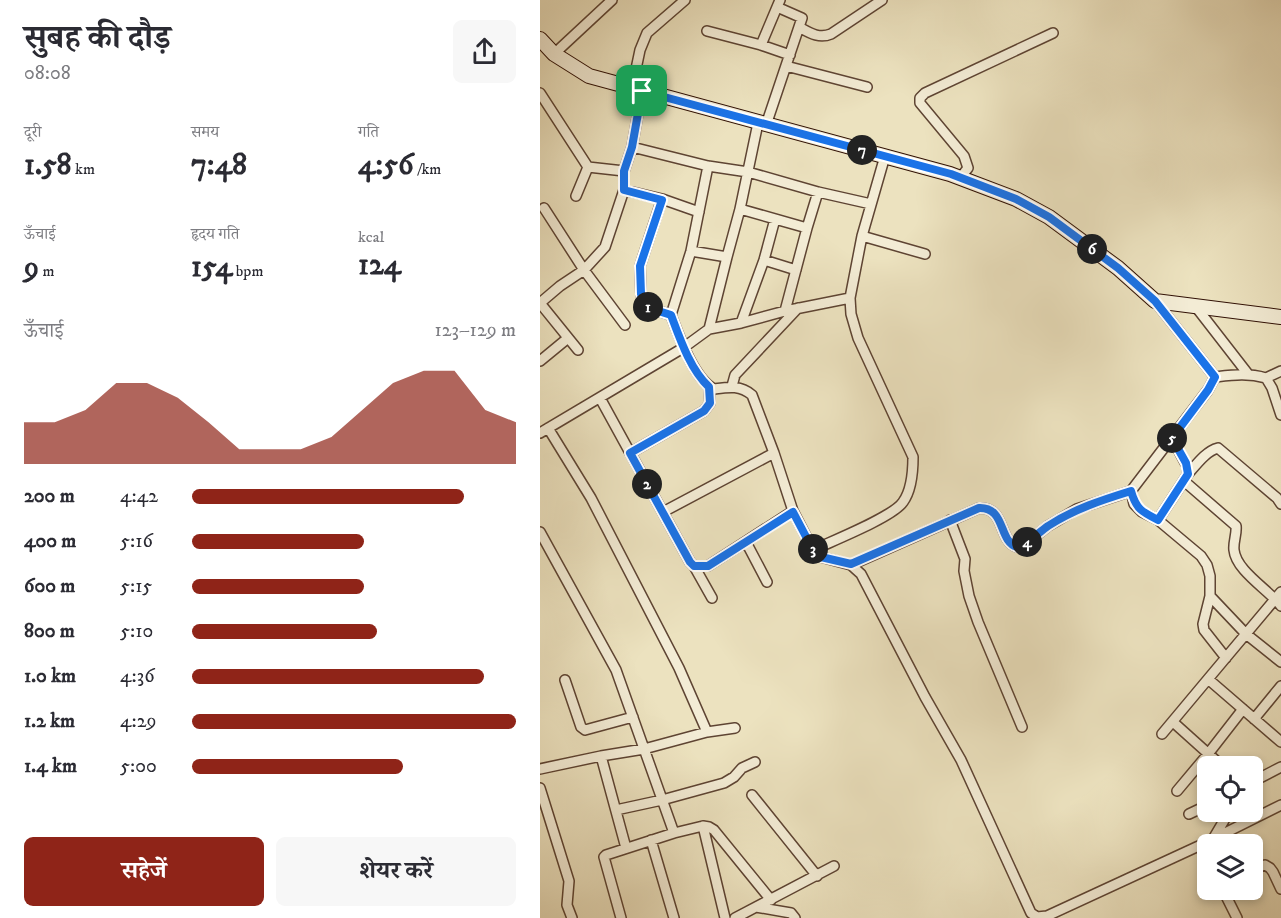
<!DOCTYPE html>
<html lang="hi">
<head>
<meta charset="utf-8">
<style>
  :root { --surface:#fff; --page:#f7f7f7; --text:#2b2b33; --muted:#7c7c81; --accent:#8f2418 }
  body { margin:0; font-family:"IM FELL DW Pica","Noto Serif Devanagari",serif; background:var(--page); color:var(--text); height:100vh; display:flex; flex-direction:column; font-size:22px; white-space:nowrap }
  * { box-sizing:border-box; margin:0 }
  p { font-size:20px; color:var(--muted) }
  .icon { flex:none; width:33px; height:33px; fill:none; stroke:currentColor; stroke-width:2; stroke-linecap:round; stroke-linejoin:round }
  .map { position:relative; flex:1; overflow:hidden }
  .sheet { display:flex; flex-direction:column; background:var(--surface); width:540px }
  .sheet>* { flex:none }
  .controls { position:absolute; left:657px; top:756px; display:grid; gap:12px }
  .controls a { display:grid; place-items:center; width:66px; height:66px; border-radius:9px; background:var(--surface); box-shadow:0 3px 9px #0003; font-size:30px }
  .pin { position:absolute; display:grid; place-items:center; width:51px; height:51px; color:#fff; margin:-26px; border-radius:12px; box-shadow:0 3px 9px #0006 }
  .km { position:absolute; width:30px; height:30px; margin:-15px; border-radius:50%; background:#222; color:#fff; font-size:16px; line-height:30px; text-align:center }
  .round { display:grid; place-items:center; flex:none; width:63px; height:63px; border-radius:9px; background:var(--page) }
  .head { display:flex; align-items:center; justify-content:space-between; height:102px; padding:0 24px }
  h1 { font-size:33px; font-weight:700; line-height:45px }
  .figures { display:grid; grid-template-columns:repeat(3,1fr); gap:9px; height:102px; padding:6px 24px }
  .figures div { display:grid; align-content:center }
  .figures b { font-size:30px; font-weight:700 }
  .figures small { font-size:16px; font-weight:400 }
  .figures p { font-size:16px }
  .chart { height:168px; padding:12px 24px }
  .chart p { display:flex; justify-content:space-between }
  .chart svg { width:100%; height:108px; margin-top:6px; fill:var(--accent); opacity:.7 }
  .cta { display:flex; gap:12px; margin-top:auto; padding:12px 24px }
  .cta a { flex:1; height:69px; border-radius:9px; background:var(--accent); color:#fff; font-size:24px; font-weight:700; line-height:69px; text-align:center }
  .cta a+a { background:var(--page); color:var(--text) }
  ul { padding:0 24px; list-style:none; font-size:20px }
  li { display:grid; grid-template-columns:96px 72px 1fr; align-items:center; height:45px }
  li i { height:15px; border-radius:8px; background:var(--accent) }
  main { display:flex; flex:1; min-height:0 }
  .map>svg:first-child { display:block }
</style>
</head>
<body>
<main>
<section class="sheet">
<div class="head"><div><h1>सुबह की दौड़</h1><p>08:08</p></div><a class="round"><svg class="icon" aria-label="share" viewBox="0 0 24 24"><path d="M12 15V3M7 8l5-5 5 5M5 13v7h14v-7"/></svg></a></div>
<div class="figures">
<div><p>दूरी</p><b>1.58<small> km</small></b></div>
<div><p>समय</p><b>7:48</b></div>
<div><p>गति</p><b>4:56<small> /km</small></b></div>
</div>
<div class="figures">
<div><p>ऊँचाई</p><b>9<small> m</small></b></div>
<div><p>हृदय गति</p><b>154<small> bpm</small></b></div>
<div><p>kcal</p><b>124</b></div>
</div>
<div class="chart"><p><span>ऊँचाई</span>123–129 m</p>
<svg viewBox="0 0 160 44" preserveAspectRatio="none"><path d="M0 44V27L10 27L20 22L30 11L40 11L50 17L60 27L70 38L80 38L90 38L100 33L110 22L120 11L130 6L140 6L150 22L160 27V44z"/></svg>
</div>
<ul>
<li><b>200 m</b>4:42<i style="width:84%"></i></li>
<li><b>400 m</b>5:16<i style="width:53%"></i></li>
<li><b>600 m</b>5:15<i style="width:53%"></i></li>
<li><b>800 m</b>5:10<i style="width:57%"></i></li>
<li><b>1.0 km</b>4:36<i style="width:90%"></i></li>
<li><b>1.2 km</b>4:29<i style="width:100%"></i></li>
<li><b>1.4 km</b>5:00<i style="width:65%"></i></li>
</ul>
<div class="cta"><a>सहेजें</a><a>शेयर करें</a></div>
</section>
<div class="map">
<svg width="741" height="918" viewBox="0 0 741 918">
  <rect width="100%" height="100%" fill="#ece2bf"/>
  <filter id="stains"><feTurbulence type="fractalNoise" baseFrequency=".00333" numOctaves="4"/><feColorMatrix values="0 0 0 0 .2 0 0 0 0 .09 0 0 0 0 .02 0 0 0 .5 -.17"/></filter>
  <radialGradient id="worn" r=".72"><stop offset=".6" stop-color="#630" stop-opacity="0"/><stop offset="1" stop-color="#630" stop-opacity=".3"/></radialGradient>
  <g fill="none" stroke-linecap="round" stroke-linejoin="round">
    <defs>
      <path id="street" d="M259 27C270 33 279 39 291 34L342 0
        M167 31 221 45 250 55
        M221 45 237 7
        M14 54 72 0
        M246 66 327 87
        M92 88 100 50 107 33 145 0
        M0 93 48 167 84 171
        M226 125 262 18 237 7 240 0
        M92 147 168 166 208 172 278 192 331 204
        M345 156 322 236 310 298 311 314 318 338 373 457C373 471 371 491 363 502 353 517 292 541 273 550L281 557 311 565 321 574 385 697 421 760 491 913 497 917 507 916 663 844 668 854
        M420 178 428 168 424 156 380 103V98L385 93 513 33
        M84 190 122 199 159 212
        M36 196 48 167
        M122 199 100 266 101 294 103 301 109 308 131 315 151 251 168 166
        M4 208 44 270 85 325
        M200 209 267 228
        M235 219 224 260 201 323 245 311 310 298
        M322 236 385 254
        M151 251 187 257 200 209 218 123
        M224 260 256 270
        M615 301 675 377C693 375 708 373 726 378L732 388 741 415
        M0 303 20 286 44 270 65 247 84 190V171L92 147 102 91
        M0 303 38 350
        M656 307 708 374
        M245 311 267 228 278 192
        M131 315C139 336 154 379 174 389 189 387 200 385 212 395L234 453 253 511 273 550
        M169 329 187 257
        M0 361 28 338
        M726 378 741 371
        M192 386 195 375 258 308
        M60 398 150 562 154 566H168L253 511
        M8 428 51 498 139 668 167 732
        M0 433 143 348 169 329 201 323
        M90 453 164 411 170 403 169 387
        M648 474C656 465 666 451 678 448L737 498 741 504
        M644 481 696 526C697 534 693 542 694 550 696 571 729 590 741 606
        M591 491 594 504 602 512 618 520 661 556 667 565 670 576V596L663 624 664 630 686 658
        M123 512 234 453
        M410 520 425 559 424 571 429 596 438 622 482 727
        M618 520 648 474 647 466 632 438
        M0 532 76 670 134 833
        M206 542 227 582
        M311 565 439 508C466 507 458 541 477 547L484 545 508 526 537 509 591 491 668 390 675 377
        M154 566 172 598
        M670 596 706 634 741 662
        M668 679 741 592
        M25 680 41 727 45 730 93 717
        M714 719 741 686
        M633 722 682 766
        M622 734 668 679 741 742
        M61 756 86 848
        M0 769 61 756 104 749 167 732 195 728
        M712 782 741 767
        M0 788 29 881 27 905 32 918
        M637 791 668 754 703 709
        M212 795 277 876
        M76 810 122 800 184 783 194 777 202 768 215 762
        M649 814 668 805
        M163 826 185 918
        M673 839 689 812
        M111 840 134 918
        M663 844 741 805
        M712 869 725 865 730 868 733 872 741 889
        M683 890 697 918
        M216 907 251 913 255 918
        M81 918 64 857 66 855 134 833 163 826 169 827 174 830 231 900
        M195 918 294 866"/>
      <path id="secondary" d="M0 39 14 54 49 76 410 174 476 199 509 217 578 268 615 301 741 317"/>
    </defs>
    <use href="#street" stroke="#5e4433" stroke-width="12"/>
    <use href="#secondary" stroke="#2f0f04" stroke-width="16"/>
    <use href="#street" stroke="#f3ecd5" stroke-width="9"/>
    <use href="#secondary" stroke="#f3ecd5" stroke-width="14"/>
  </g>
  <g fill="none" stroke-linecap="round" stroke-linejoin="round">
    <defs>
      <path id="route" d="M102 91 411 174 476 199 509 217 578 268 615 301 675 377 668 390 632 438 646 463 648 474 618 520C602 512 596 509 591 491 562 500 534 509 508 526 498 533 489 543 477 547 458 541 466 507 439 508L311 564 281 557 273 550 253 512 168 566H154L150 562 90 453 164 411 170 403 169 387C150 369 140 339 131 315L109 308 103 301 101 294 100 266 122 200 84 190V171L92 147Z"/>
    </defs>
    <use href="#route" stroke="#fff" stroke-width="12"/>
    <use href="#route" stroke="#1a73e8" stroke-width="8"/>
  </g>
  <rect width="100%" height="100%" filter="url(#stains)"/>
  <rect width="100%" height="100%" fill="url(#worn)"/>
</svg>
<div class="controls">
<a><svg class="icon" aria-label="locate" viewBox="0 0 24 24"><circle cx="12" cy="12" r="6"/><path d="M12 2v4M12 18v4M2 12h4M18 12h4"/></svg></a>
<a><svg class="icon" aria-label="layers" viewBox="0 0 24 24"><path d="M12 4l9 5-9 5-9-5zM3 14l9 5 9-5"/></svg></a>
</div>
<div class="pin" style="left:102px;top:91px;background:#1e9e55"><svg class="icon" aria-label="arrive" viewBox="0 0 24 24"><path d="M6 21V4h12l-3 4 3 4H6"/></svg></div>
<b class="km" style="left:108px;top:307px">1</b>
<b class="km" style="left:107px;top:484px">2</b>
<b class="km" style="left:273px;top:549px">3</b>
<b class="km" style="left:487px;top:542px">4</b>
<b class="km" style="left:632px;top:438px">5</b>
<b class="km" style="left:552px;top:249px">6</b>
<b class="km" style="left:322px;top:150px">7</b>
</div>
</main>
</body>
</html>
